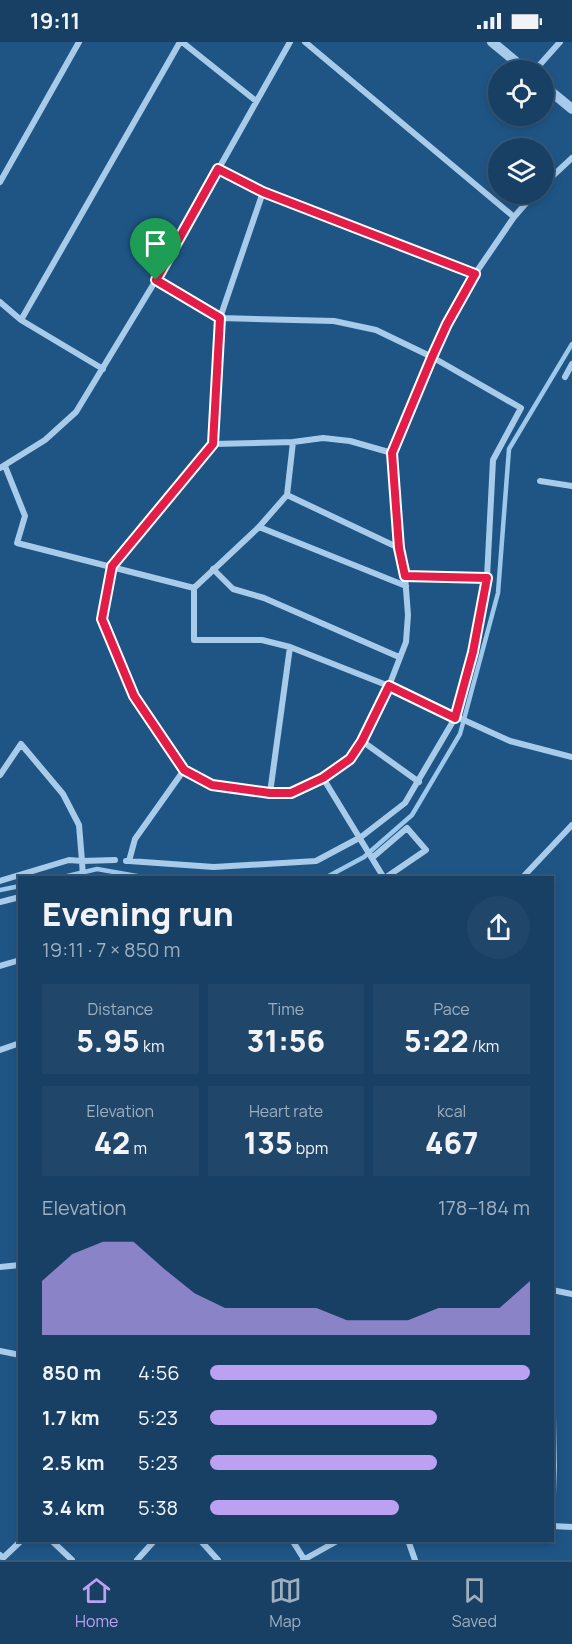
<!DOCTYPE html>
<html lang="en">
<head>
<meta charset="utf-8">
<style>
  :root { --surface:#174064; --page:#20476a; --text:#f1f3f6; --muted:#9eafbf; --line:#365978; --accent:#bca0f2 }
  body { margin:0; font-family:Manrope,sans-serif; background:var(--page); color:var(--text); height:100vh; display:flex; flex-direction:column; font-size:22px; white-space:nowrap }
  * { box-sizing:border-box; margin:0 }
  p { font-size:20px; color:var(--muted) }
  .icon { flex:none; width:33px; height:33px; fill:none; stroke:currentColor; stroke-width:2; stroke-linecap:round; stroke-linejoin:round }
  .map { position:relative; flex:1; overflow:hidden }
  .drawer { position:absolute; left:18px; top:834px; width:536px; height:666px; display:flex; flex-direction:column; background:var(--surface); border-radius:0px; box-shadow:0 3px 9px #0003,0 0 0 2px var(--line) }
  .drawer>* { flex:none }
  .controls { position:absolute; left:488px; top:18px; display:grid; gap:12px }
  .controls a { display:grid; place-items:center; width:66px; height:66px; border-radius:50%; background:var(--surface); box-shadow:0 3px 9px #0003,0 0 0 2px var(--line); font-size:30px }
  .pin { position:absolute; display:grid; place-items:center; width:51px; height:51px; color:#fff; margin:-62px -26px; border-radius:50% 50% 50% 0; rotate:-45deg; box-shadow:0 0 6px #0007 }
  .pin .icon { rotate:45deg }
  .round { display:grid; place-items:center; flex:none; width:63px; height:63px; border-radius:32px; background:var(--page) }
  .overview { display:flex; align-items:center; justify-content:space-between; height:102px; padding:0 24px }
  h1 { font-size:33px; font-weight:800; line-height:45px }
  .stats { display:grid; grid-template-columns:repeat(3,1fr); gap:9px; height:102px; padding:6px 24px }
  .stats div { display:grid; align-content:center; border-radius:0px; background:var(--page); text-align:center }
  .stats b { font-size:30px; font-weight:800 }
  .stats small { font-size:16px; font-weight:400 }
  .stats p { font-size:16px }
  .chart { height:168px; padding:12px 24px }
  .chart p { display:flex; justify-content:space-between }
  .chart svg { width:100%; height:108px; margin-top:6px; fill:var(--accent); opacity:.7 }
  ul { padding:0 24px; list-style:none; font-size:20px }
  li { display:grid; grid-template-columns:96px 72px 1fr; align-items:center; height:45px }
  li i { height:15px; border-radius:8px; background:var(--accent) }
  .status { display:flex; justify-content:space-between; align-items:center; height:42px; padding:0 30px; background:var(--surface); direction:ltr }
  .status svg { height:16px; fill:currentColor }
  .tab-bar { display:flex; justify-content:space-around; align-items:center; height:84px; border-top:2px solid var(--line); background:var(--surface); font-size:16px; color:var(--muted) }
  .tab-bar a { display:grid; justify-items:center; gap:3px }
  .tab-bar .current { color:var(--accent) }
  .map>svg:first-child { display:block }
</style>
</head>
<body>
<div class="status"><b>19:11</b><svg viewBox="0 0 49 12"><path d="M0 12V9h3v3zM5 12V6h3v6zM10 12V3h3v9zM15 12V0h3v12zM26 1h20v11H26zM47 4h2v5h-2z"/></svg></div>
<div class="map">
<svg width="572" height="1518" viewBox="0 0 572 1518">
  <rect width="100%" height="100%" fill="#1f5585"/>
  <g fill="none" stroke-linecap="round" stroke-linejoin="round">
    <path stroke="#9bc8eb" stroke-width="4.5" d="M59 836 97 827 148 836
      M325 836 364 815 412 773 460 692 498 551 509 407 572 302
      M0 848 20 844"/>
    <path stroke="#a8cbea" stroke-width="6" d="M182 0 256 59
      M305 0 514 175
      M535 28 560 0
      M218 127 263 150 475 232
      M0 140 79 0
      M543 143 572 116
      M263 150 220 276 213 402 112 524 102 577 134 654 184 728 212 743 270 751H291L323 736 350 717 362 699 389 644 406 600 408 573 405 534 399 506 392 411 447 282 475 232 514 175 534 152
      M0 260 21 278 103 327
      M21 278 180 0
      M565 335 572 322
      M213 402 293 400 323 396 350 399 392 411
      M5 424 25 474 17 501 194 546
      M0 426 45 398 76 370 156 238 290 0
      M540 439 572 444
      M287 453 293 400
      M259 485 406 544
      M399 506 287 453 259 485 194 546V598H262L290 605 389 644 510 699 572 715
      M213 527 233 547 264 556 399 615
      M405 534 487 536
      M362 699 419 740
      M0 733 21 702 63 752 79 783 82 819 69 818 0 839
      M323 736 384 836
      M270 751 290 605
      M372 816 407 786 426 808 385 836
      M126 819H129L135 797 184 728
      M129 819 214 825 316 819 361 795 405 761 455 676 473 610 487 536 493 418 521 366 432 315 376 288 334 279 220 276 156 238
      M83 836 82 819 115 818
      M522 836 572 783
      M0 860 20 855
      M0 924 20 918
      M0 1008 20 1001
      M0 1225 20 1223
      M552 1248 572 1252
      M0 1309 20 1313
      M552 1321 554 1424 552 1484
      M552 1484 572 1485
      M51 1498 72 1518
      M200 1498 218 1518
      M292 1498 304 1517
      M408 1498 415 1518
      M0 1513 3 1516 22 1498
      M137 1518 155 1498
      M303 1518 339 1498"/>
    <path stroke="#a8cbea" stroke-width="10" d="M492 0 526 28
      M543 43 572 67"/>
  </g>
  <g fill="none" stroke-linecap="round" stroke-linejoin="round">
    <defs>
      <path id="route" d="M218 127 263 150 475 232 447 282 432 315 392 411 399 506 405 534 487 536 473 610 455 676 389 644 362 699 350 717 323 736 291 751H270L212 743 184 728 134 654 102 577 112 524 213 402 220 276 156 238Z"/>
    </defs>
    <use href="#route" stroke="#fff" stroke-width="12"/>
    <use href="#route" stroke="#e11d48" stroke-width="8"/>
  </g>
</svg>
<div class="controls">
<a><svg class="icon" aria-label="locate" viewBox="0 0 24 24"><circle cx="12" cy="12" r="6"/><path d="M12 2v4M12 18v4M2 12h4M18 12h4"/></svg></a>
<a><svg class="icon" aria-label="layers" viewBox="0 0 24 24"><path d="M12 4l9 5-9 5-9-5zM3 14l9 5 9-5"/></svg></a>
</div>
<div class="pin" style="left:156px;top:238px;background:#1e9e55"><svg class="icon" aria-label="arrive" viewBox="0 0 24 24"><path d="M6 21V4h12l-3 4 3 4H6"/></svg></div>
<section class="drawer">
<div class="overview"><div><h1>Evening run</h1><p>19:11 · 7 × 850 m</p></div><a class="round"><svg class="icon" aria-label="share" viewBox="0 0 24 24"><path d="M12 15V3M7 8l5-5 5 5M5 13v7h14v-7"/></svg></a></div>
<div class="stats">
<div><p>Distance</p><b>5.95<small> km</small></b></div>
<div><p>Time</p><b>31:56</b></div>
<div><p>Pace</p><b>5:22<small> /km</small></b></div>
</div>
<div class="stats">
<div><p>Elevation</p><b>42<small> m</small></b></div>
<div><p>Heart rate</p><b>135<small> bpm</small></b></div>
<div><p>kcal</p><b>467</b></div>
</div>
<div class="chart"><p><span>Elevation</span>178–184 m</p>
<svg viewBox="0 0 160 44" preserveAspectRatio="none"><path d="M0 44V22L10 11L20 6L30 6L40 17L50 27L60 33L70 33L80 33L90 33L100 38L110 38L120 38L130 33L140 33L150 33L160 22V44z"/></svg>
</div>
<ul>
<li><b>850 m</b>4:56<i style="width:100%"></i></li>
<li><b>1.7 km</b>5:23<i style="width:71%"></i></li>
<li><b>2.5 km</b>5:23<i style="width:71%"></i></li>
<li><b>3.4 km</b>5:38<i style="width:59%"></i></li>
</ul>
</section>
</div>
<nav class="tab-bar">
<a class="current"><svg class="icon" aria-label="home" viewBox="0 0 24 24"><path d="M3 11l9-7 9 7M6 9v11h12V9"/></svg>Home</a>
<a><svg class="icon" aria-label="map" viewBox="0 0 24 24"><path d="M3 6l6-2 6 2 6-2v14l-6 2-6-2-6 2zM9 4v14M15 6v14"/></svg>Map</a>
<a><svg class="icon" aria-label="saved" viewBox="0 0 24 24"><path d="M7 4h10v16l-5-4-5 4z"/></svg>Saved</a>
</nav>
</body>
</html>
